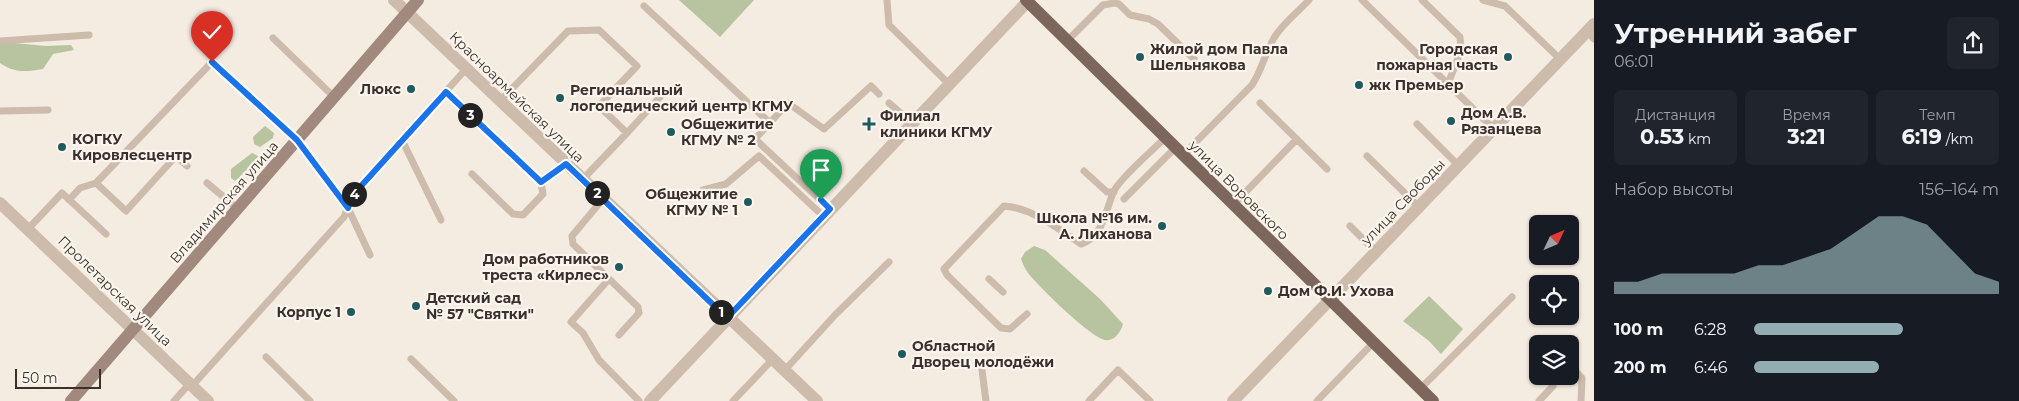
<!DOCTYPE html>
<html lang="ru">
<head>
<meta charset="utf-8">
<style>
  :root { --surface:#171b24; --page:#20242c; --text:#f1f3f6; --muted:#9ea1a6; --accent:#92aeb2 }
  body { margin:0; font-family:Montserrat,sans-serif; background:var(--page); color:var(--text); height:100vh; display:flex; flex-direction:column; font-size:19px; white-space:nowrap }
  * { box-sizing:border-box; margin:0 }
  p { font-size:16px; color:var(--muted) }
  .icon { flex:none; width:28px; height:28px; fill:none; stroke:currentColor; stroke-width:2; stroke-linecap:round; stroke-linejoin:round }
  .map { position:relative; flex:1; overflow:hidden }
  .side { display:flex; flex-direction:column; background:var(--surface); width:425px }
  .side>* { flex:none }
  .needle { width:32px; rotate:46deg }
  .fabs { position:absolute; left:1529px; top:215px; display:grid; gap:10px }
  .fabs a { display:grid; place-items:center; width:50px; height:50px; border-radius:8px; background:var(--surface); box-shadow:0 1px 4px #0004; font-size:25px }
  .scale { position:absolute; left:15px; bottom:12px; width:86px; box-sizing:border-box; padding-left:5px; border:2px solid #3b302b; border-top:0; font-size:14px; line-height:18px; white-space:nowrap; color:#3b302b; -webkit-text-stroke:4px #fbf5ee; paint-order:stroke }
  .pin { position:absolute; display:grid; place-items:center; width:42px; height:42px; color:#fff; margin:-51px -21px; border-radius:50% 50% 50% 0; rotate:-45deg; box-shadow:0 0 5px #0007 }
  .pin .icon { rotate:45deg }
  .km { position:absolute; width:25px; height:25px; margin:-12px; border-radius:50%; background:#222; color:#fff; font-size:14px; line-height:25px; text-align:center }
  .round { display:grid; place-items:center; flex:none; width:52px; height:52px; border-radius:8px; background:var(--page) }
  .headline { display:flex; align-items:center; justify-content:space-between; height:85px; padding:0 20px }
  h1 { font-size:28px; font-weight:700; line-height:38px }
  .metrics { display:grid; grid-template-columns:repeat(3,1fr); gap:8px; height:85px; padding:5px 20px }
  .metrics div { display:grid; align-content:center; border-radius:8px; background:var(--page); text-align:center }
  .metrics b { font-size:21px; font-weight:700 }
  .metrics small { font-size:14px; font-weight:400 }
  .metrics p { font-size:14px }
  .chart { height:140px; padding:10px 20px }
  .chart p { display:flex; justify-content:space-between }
  .chart svg { width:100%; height:90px; margin-top:5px; fill:var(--accent); opacity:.7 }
  ul { padding:0 20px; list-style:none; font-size:16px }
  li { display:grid; grid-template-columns:80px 60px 1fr; align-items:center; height:38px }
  li i { height:12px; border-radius:6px; background:var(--accent) }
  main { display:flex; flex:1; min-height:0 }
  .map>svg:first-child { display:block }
</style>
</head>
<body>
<main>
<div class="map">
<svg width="1594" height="401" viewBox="0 0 1594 401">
  <rect width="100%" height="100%" fill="#f4ebe1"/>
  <path fill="#b8c4a0" d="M679 0H754L720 37Z
    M3 42 46 46 71 45 74 50 53 54 43 69C26 72 14 73 0 63V43Z
    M265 126 274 133 273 138 260 147 254 144 253 137Z
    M252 153 258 156 256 161 235 181 231 178V169Z
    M1034 246 1045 250 1100 299 1123 324C1121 332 1114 342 1105 340 1089 336 1039 287 1028 273 1025 269 1023 264 1021 259L1025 252Z
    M1429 296 1463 329 1441 354 1429 341 1403 321Z"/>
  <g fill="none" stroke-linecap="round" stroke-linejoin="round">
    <path stroke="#cdbbac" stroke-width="7" d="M887 0 889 25 949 84
      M1362 0 1494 129
      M1422 0 1460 37 1461 50 1448 84
      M1483 0 1505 6 1560 59
      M644 6 770 123
      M1587 32 1594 39
      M273 38 334 97
      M0 41 89 35
      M1067 41 1103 5 1114 3 1119 4 1130 15 1149 19 1158 24 1194 59
      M446 92 541 182 543 194 523 215 513 214 472 174
      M500 101 568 31 599 30 637 66 599 106 627 133 582 180
      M889 103 912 123
      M1260 103 1327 169
      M0 111 48 110
      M1417 124 1459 166
      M627 133 660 97
      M402 140 441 220
      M1183 155 1252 85C1262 70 1265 53 1274 38 1282 24 1298 12 1309 0
      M1367 156 1419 207
      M1084 171 1107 192H1114
      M541 182 566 164
      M96 183 126 211 176 156 187 166
      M207 183 238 209
      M703 190 726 184 759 156 823 216
      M603 199 572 236 573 244 638 307 639 313 619 335
      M1124 199 1175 148
      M69 200 80 188 96 183 212 62 297 140 348 208 370 255
      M1233 205 1297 139
      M830 209 755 139 788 103 824 129 871 86 879 94
      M1350 226 1376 252
      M28 229 62 193 106 234
      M609 279 571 322 583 333 599 360 639 401
      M989 279 1003 292
      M1027 314 1010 329 1001 328 947 275 944 269 1004 206C1033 208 1058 229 1081 244 1103 238 1106 208 1114 191 1121 177 1153 150 1165 138
      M1547 342 1549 344
      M266 357 310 401
      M411 359 454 401
      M1570 365 1582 378 1581 401
      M982 370 986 401
      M784 371 835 315 889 262
      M192 386 344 217 352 196 466 69
      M1420 389 1512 297
      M174 401 190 383
      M733 401 772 360
      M1089 401 1118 370 1150 401
      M1317 401 1373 343
      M1539 401 1553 386"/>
    <path stroke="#cdbbac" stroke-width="12" d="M394 0 817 401
      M0 203 208 401
      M650 401 1029 0
      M1233 401 1594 24"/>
    <path stroke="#a18a7d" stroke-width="12" d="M71 401 418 0"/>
    <path stroke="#7d675c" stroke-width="12" d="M1026 0 1433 401"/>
  </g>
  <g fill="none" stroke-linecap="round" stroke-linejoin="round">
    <defs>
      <path id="route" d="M212 62 297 140 348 208 352 196 446 92 541 182 566 164 727 318 830 209 821 200"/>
    </defs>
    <use href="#route" stroke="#fff" stroke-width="10"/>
    <use href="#route" stroke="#1a73e8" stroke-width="6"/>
  </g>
  <g fill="#1f5a5e" stroke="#fbf5ee" stroke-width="2">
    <circle cx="1140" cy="57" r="5"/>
    <circle cx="1508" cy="57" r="5"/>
    <circle cx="1359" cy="85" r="5"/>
    <circle cx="411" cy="89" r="5"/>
    <circle cx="560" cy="98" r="5"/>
    <circle cx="1451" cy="121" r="5"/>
    <path d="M866.5 116.5h5v5h5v5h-5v5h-5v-5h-5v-5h5z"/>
    <circle cx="671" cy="132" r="5"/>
    <circle cx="62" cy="147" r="5"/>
    <circle cx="748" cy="202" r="5"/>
    <circle cx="1162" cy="226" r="5"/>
    <circle cx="619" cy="267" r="5"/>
    <circle cx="1268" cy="291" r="5"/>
    <circle cx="416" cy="306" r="5"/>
    <circle cx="351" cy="312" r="5"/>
    <circle cx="902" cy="354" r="5"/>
  </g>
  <g text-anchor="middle" stroke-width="4.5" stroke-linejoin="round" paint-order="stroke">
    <g font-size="14" font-weight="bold" fill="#3b302b" stroke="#fbf5ee" text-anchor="start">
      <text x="1150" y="54">Жилой дом Павла<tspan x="1150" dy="16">Шельнякова</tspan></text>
      <text x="1498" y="54" text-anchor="end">Городская<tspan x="1498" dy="16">пожарная часть</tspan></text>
      <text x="1369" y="90">жк Премьер</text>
      <text x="401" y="94" text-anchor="end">Люкс</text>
      <text x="570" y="95">Региональный<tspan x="570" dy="16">логопедический центр КГМУ</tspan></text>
      <text x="1461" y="118">Дом А.В.<tspan x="1461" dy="16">Рязанцева</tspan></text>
      <text x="880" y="121">Филиал<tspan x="880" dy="16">клиники КГМУ</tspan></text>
      <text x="681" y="129">Общежитие<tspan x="681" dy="16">КГМУ № 2</tspan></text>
      <text x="72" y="144">КОГКУ<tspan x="72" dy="16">Кировлесцентр</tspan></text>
      <text x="738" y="199" text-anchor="end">Общежитие<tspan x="738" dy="16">КГМУ № 1</tspan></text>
      <text x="1152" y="223" text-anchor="end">Школа №16 им.<tspan x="1152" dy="16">А. Лиханова</tspan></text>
      <text x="609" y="264" text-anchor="end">Дом работников<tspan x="609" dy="16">треста «Кирлес»</tspan></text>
      <text x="1278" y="296">Дом Ф.И. Ухова</text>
      <text x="426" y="303">Детский сад<tspan x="426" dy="16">№ 57 "Святки"</tspan></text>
      <text x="341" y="317" text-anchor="end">Корпус 1</text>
      <text x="912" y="351">Областной<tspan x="912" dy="16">Дворец молодёжи</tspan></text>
    </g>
    <g font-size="14" fill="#3b302b" stroke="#fbf5ee">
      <text transform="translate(517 97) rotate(44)" y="5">Красноармейская улица</text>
      <text transform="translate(1239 190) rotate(45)" y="5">улица Воровского</text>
      <text transform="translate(224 202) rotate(-49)" y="5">Владимирская улица</text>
      <text transform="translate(1403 202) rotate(-46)" y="5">улица Свободы</text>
      <text transform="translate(115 291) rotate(44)" y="5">Пролетарская улица</text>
    </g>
  </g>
</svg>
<div class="fabs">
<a><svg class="needle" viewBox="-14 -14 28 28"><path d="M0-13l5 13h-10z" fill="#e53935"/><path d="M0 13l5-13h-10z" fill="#9ea1a6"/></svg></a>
<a><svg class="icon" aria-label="locate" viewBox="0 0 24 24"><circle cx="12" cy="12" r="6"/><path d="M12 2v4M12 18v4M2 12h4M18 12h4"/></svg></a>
<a><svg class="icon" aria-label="layers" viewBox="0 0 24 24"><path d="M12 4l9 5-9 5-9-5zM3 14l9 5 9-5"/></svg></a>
</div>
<div class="scale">50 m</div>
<div class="pin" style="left:821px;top:200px;background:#1e9e55"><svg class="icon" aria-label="arrive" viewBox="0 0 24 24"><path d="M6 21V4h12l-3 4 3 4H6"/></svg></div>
<div class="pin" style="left:212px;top:62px;background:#d93025"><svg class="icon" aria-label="check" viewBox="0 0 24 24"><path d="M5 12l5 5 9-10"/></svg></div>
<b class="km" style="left:721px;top:312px">1</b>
<b class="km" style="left:597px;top:193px">2</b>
<b class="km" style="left:470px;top:115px">3</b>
<b class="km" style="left:354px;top:194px">4</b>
</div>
<section class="side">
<div class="headline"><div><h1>Утренний забег</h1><p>06:01</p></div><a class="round"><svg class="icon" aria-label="share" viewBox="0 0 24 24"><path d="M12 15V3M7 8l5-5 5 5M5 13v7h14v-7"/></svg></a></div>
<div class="metrics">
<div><p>Дистанция</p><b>0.53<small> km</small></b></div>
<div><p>Время</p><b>3:21</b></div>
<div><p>Темп</p><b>6:19<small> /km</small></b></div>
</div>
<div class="chart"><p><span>Набор высоты</span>156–164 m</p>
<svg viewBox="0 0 160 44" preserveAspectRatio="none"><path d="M0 44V38L10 38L20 34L30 34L40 34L50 34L60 30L70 30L80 26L90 22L100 14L110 6L120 6L130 10L140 22L150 34L160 38V44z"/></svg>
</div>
<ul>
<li><b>100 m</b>6:28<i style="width:61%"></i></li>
<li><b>200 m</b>6:46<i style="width:51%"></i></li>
</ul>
</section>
</main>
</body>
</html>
